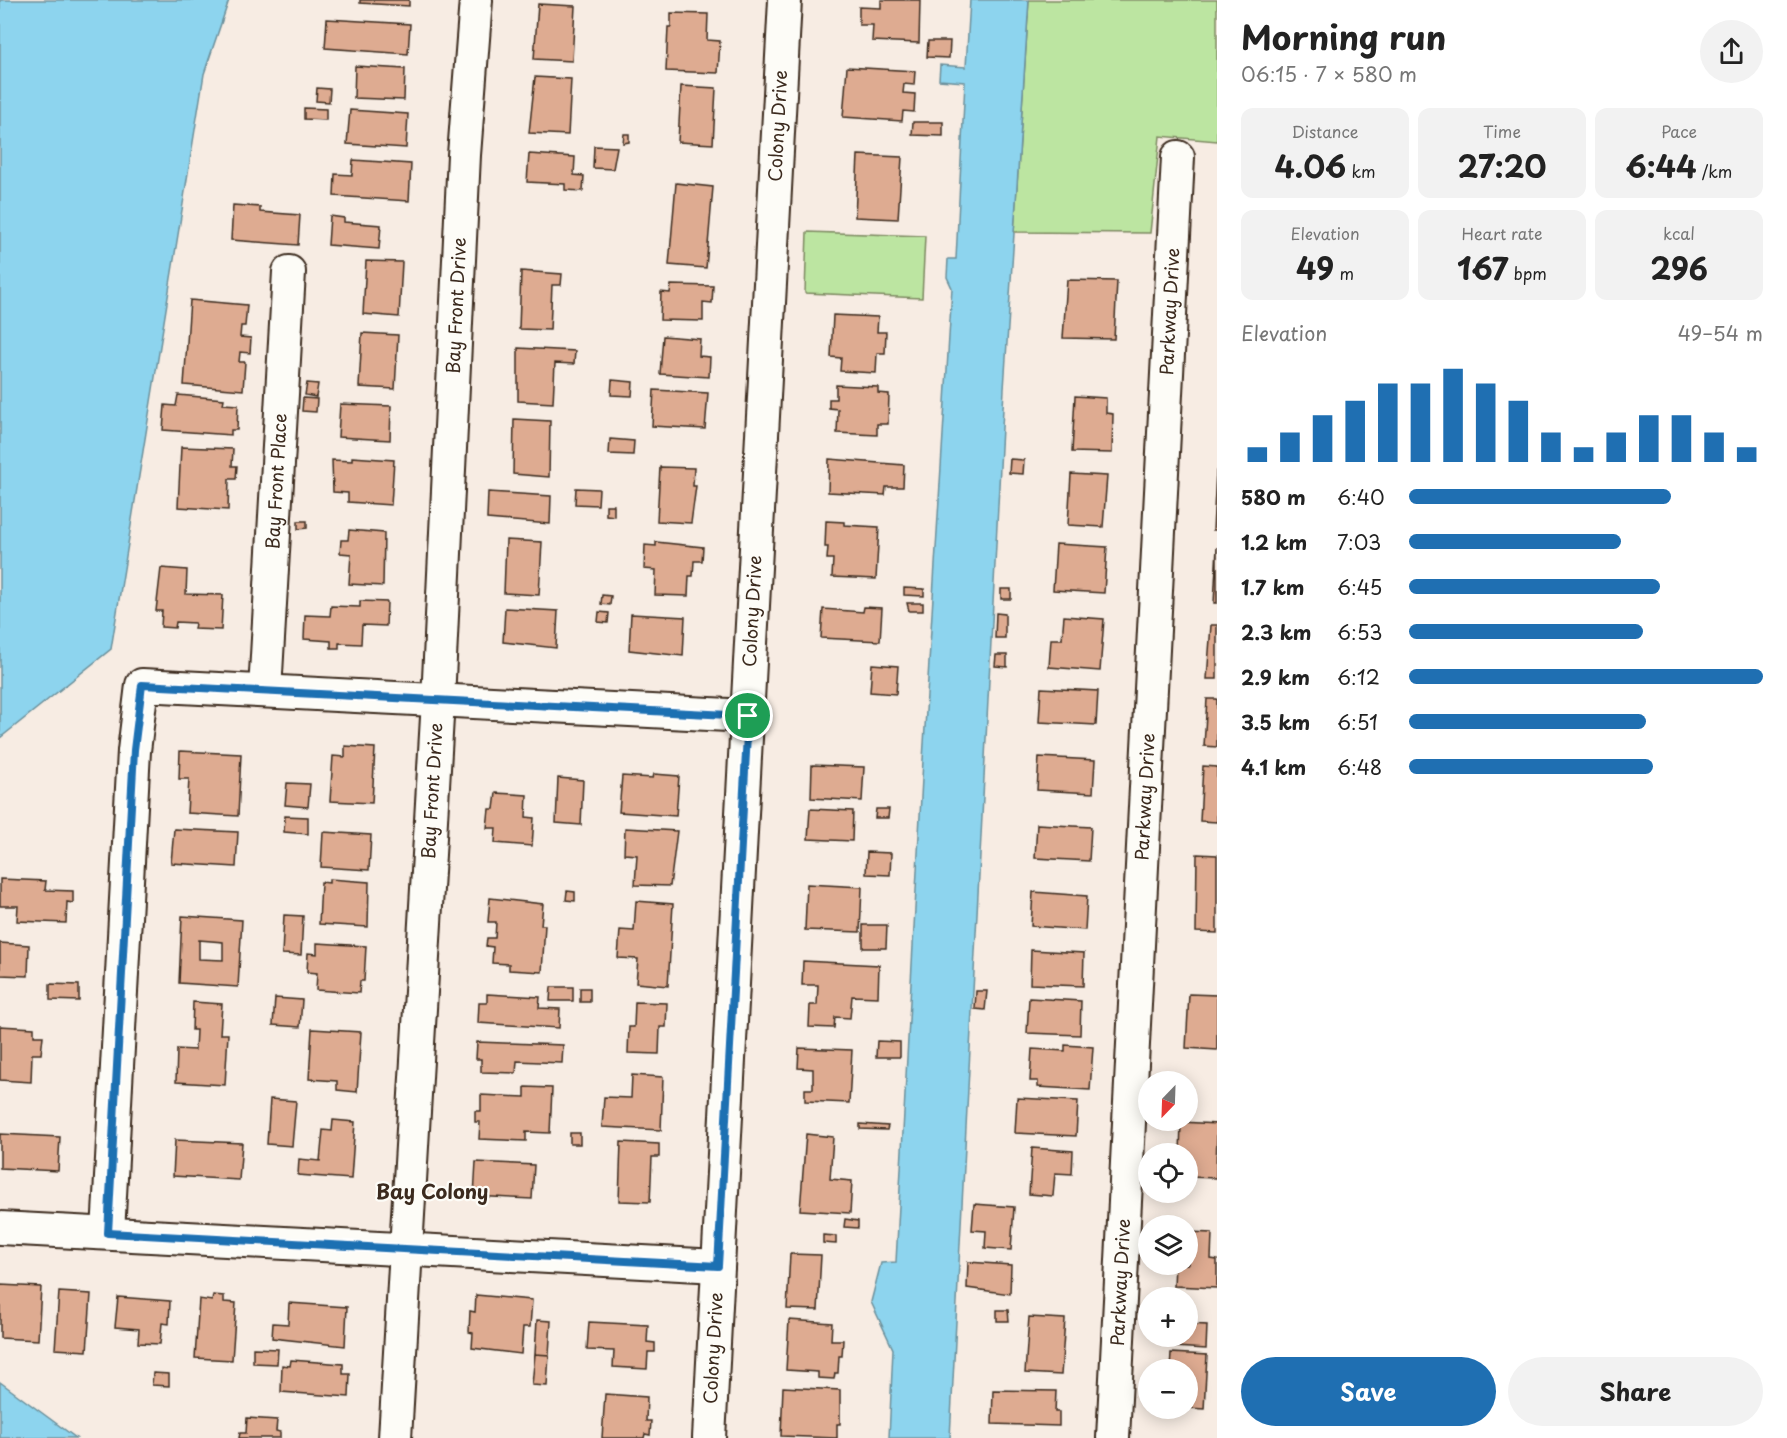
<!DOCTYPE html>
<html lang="en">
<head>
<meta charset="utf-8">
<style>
  :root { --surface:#fff; --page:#f2f2f2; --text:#222; --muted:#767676; --accent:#1f6fb2 }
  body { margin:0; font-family:"Playpen Sans",sans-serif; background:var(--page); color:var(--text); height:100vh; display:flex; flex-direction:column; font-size:22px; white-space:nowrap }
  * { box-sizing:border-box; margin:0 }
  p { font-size:20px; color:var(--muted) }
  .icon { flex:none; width:33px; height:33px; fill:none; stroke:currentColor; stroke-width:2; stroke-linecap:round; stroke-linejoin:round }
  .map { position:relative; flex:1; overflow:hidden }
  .details { display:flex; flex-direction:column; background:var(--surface); width:570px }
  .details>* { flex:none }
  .needle { width:39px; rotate:203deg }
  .controls { position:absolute; left:1138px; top:1071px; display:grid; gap:12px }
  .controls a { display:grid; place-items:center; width:60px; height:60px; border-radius:50%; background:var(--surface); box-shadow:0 3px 15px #0003; font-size:30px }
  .pin { position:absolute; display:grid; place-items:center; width:51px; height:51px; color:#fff; margin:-26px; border:3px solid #fff; border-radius:50%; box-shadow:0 2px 6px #0007 }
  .round { display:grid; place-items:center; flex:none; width:63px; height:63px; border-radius:32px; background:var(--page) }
  .head { display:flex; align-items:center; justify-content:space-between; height:102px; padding:0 24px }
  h1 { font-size:33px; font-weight:700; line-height:45px }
  .figures { display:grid; grid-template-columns:repeat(3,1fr); gap:9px; height:102px; padding:6px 24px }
  .figures div { display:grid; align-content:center; border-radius:12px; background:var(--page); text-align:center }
  .figures b { font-size:30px; font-weight:700 }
  .figures small { font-size:16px; font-weight:400 }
  .figures p { font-size:16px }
  .chart { height:168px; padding:12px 24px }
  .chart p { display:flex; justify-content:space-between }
  .chart svg { width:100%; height:108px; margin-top:6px; stroke:var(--accent); stroke-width:6 }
  .action { display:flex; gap:12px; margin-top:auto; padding:12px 24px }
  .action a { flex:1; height:69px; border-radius:36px; background:var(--accent); color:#fff; font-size:24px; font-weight:700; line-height:69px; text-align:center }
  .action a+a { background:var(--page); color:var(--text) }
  ul { padding:0 24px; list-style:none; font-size:20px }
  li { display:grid; grid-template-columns:96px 72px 1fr; align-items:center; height:45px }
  li i { height:15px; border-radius:8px; background:var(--accent) }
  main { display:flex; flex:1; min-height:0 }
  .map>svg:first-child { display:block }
</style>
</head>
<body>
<main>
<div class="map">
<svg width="1217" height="1438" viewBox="0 0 1217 1438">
  <rect width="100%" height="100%" fill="#f7ece3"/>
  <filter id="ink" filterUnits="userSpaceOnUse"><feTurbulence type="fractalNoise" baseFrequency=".0167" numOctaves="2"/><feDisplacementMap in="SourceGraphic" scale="12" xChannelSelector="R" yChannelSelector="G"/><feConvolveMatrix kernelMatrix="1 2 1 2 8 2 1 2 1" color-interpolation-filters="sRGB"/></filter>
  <g filter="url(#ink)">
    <path fill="#bce5a1" stroke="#7c8860" stroke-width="1.5" d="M1029 0H1217V141L1160 136 1150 233 1014 232Z
      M807 232 925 236 922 298 805 293Z"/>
    <path fill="#8dd4ee" stroke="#6c909b" stroke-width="1.5" d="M0 0H229L204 74 111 649 0 738Z
      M970 0H1029L1004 389 950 1438H889L893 1349 871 1302 881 1263 896 1262 923 760 952 288 947 277 948 259H956L965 82 939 80 940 65 966 67Z
      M0 1382 76 1438H0Z"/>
    <path fill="#deab91" stroke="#3b2a1e" stroke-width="1.5" fill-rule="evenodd" d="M360 0H409V6L360 3Z
      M881 0H920L919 43 872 41 873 25H859V7L881 8Z
      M538 4 575 6 572 61 534 59Z
      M671 13 708 14 707 40 720 41 718 73 666 71 668 27H671Z
      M327 19 410 24 408 54 325 48Z
      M928 41H950L949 58 927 57Z
      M355 66 405 69 404 100 354 98Z
      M847 67 915 71 914 85 904 84 903 93 915 94 914 112 903 111 902 121 843 117Z
      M535 77 571 79 568 135 529 133Z
      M681 86 716 88 713 144 678 142Z
      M317 88 330 89 329 102 316 101Z
      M304 108 326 109V120L304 119Z
      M350 110 408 114 406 148 347 144Z
      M913 122H943V136L912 135Z
      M624 134H629V142L623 143Z
      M594 146 617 147 613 169 593 168Z
      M529 154 575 157 574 175 584 176 583 191 565 190V184L527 182Z
      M858 155 902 157 898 219 855 217Z
      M353 160 411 164 409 201 334 196 335 174 352 175Z
      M676 183 713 187 706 268 669 265Z
      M233 205 260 207V212L300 215 298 245 231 240Z
      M330 216 344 218V222L381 225 379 249 328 245Z
      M366 261 402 262 399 317 363 314Z
      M521 271 562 274 561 285H552L550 330 519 329Z
      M1067 280 1117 281 1114 339 1063 338Z
      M671 285 713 286 712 303 703 302V321L660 320 661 292 670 293Z
      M190 300 247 305 245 326H241L240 337 251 338 250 353 240 352 239 362H245L243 390 184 385Z
      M833 315 878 317 877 332H886L885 353H877L876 373 840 371 841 358 831 357Z
      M362 333 398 335 395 389 359 387Z
      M663 336 700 339 699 356 710 357 709 377 660 374Z
      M518 348 575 351 574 364 555 363 553 403 518 401Z
      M612 380 633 382 632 396 611 395Z
      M307 383 318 384 316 397 305 395Z
      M836 385 878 387V393L889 394 888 424H877V435L837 433 838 409 829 408V399H836Z
      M654 390 708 393 705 429 652 426Z
      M178 395 224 399 223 404 238 405 237 430H231V435L163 430 165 405 176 406Z
      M1075 396 1106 398V413L1113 414 1112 453 1072 452Z
      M303 398 317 399 316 412 302 411Z
      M340 404 391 406 390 440 338 437Z
      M514 419 550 421 549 477 513 474Z
      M610 439 634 441 633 455 609 454Z
      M181 447 233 449 232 466H237L236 479H229L228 510 178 507Z
      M352 457 394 460 391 505 348 502V493L333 492 332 460 352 461Z
      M829 459 904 465 903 487H886L885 495 828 492Z
      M1010 459 1024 460 1023 474 1009 473Z
      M660 467 694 468 693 486H696L691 523 657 521Z
      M1216 471H1217V530H1213Z
      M1071 474 1107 476 1103 527 1068 525Z
      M576 488 599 489 598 505 575 504Z
      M488 492 551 496 550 524 487 519Z
      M606 505H614V516L606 515Z
      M298 521H307V528L298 529Z
      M826 521 844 522V525L879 527 876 579 832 577 833 559H827L828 547H825Z
      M349 530 384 533 383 586 349 584 351 554 340 553 341 540H348Z
      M506 540 542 542 539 595 504 593Z
      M656 542 703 547 702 561H694L693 576H689L688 596 655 595 656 570 644 569 645 545 656 546Z
      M1056 544 1107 547 1104 593 1053 590Z
      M1217 547V603H1214Z
      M161 568 187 570 186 594 223 595 221 630 194 629 195 623 176 622 175 628 161 627 162 611H156Z
      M904 588 924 589V596L904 595Z
      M1001 589H1011V599H1001Z
      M602 595 611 596 610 605 601 604Z
      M360 601 387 602 386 626 362 625 361 644 339 643V648H331V641L304 639 305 615 330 616 331 606 360 607Z
      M907 603H923V611H909Z
      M864 607 882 608 880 641 821 638 823 609 863 612Z
      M505 608 558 611 556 648 503 642Z
      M599 612 609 613 608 623 598 622Z
      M996 613 1005 614V638H995Z
      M631 614 685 617 683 656 629 650Z
      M1064 616 1104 619 1100 671 1049 667 1051 639H1062Z
      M1211 625H1217V679H1207Z
      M996 655H1007V667L995 666Z
      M872 664 898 666 896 694 870 692Z
      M1041 688 1098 691 1096 725 1039 722Z
      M1207 699H1217V747L1204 746Z
      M345 746 375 748 372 803 330 801 333 756 345 757Z
      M180 751 241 754 238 816 187 813 189 779H179Z
      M1039 757 1095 760 1093 793 1037 790Z
      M812 765 864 767 862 801 811 798Z
      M1203 766 1217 767V822L1200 821Z
      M654 774 679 776 676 816 619 812 622 776 653 778Z
      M558 778 583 780 581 825 556 823Z
      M287 783 310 784 308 807 285 805Z
      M496 793 527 795 526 817 534 818 532 846 495 843 496 828H487L489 809H494Z
      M810 809 853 811 852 841 808 839Z
      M876 809H889L888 818H875Z
      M285 816 308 817V834L284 832Z
      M1037 824 1091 827 1089 861 1035 858Z
      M625 828 677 831 670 886 635 885 637 855 624 854Z
      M174 829 238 832 236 867 171 863Z
      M323 832 371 835 369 870 321 867Z
      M867 852 891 853 890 875 866 874Z
      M1197 854 1217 855V933L1196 932Z
      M0 879 46 881 45 890 73 891V903L67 902 66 923 17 921 18 906H0Z
      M329 879 369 882 368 927 319 924 321 882 329 883Z
      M807 884 862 887 860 932 805 930Z
      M567 891 575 892V901L566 900Z
      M1033 892 1087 896 1085 930 1031 926Z
      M490 898 543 904 541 925H545L542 972 509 970V964L492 963 493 947 486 946 487 938H495L496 922H488Z
      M636 901 673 904 668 986 636 983 638 959 618 958 620 930 634 931Z
      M284 915 303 916 301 955 282 954Z
      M182 916 242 920 238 987 179 983ZM199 940 223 942V960L199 959Z
      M863 925H887L886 948H863Z
      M0 943 29 945 28 976 0 975Z
      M317 943 366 946 364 981H360L359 993 316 990 317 973 307 972 308 953 317 954Z
      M1031 950 1084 953 1083 986 1030 984Z
      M803 961 879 965 878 997 852 996 850 1018 835 1017 834 1028 809 1027 810 1005H817L818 985H802Z
      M50 984 79 985V1001L50 1000Z
      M551 987H573V1001H550Z
      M580 988H590V1002H580Z
      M976 991H987L985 1010 975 1009Z
      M487 994 540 997 539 1008 560 1009 559 1028 478 1023 479 1003H487Z
      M1189 994 1217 995V1050L1186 1048Z
      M275 998 302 1000 300 1027 273 1025Z
      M1029 998 1081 1001 1080 1035 1027 1033Z
      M193 1002 222 1004 220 1034H228L225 1085 176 1082 177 1049 195 1050 196 1030H192Z
      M635 1002 667 1003 666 1027H660L659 1054 628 1053 629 1027H634Z
      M0 1026 34 1028V1036H43L41 1054H32L31 1082 0 1080Z
      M312 1029 361 1032 357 1092 337 1090V1081L309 1079Z
      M877 1041 900 1042V1057H876Z
      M477 1042 563 1045 562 1063 517 1061 516 1073 481 1072V1059H476Z
      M1065 1045 1093 1047 1090 1090 1038 1087V1081H1030L1032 1049 1065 1051Z
      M799 1048 852 1050 849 1103 805 1101V1089H813V1069L798 1068Z
      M632 1075 663 1077 661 1130 602 1127 604 1097 631 1098Z
      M525 1087 552 1088 550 1133 526 1132V1141L479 1139 480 1122H475V1111H481V1095L525 1097Z
      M1017 1098 1078 1101 1076 1136 1015 1133Z
      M270 1099 296 1101 292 1146 267 1144Z
      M333 1120 355 1122 351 1179 298 1175 299 1159 320 1161 323 1130 332 1131Z
      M1181 1122 1217 1124 1216 1178 1188 1177V1154H1180Z
      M860 1124 888 1126 887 1130 860 1129Z
      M570 1133H580V1144H570Z
      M0 1134 60 1137 58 1171 0 1168Z
      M806 1134 833 1137 830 1179 852 1181 850 1213 800 1210Z
      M175 1140 242 1143 239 1180 173 1176Z
      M621 1142 659 1144V1157H652L650 1202 619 1201Z
      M1032 1148 1073 1151 1072 1174 1055 1173 1053 1196 1029 1194Z
      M476 1162 534 1165 532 1199 474 1196Z
      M974 1204 1014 1207 1011 1250 985 1248 986 1231 972 1230Z
      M845 1219 858 1221V1228L844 1227Z
      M1188 1232 1212 1233 1211 1259 1217 1260V1288L1174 1286 1175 1264H1188Z
      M823 1235 836 1236V1244L823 1243Z
      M790 1254 821 1255 818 1310 787 1309Z
      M968 1262 1011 1265 1010 1294 967 1288Z
      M0 1285 41 1287 38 1340 0 1338Z
      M59 1292 91 1294 87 1351 55 1349Z
      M213 1295 224 1296V1302L236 1303 232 1360 195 1358 199 1299 212 1301Z
      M476 1295 532 1300 530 1327H523L521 1354 472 1348 473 1333 469 1332 470 1311 475 1312Z
      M118 1297 170 1301 169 1324 162 1323 160 1344 138 1343 139 1329 115 1327Z
      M289 1303 347 1307 345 1346 272 1338 273 1323 288 1324Z
      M997 1310H1008L1009 1321H997Z
      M1029 1317 1065 1319 1061 1375 1025 1373Z
      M537 1320 551 1321 549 1355 535 1354Z
      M789 1320 832 1323 831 1340H843L842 1356H839L838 1373H835L834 1379 818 1378V1372L786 1370Z
      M589 1322 648 1325 647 1342 655 1343V1352H648L647 1369 613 1367 614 1351 587 1350Z
      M1188 1324 1207 1325 1206 1349 1175 1347 1176 1336H1188Z
      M253 1348 278 1349 277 1364 253 1363Z
      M1171 1353 1207 1355 1204 1409 1188 1408V1370H1170Z
      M535 1354 549 1355 547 1386 532 1385Z
      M291 1360 343 1364V1374H350L349 1397 281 1392 282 1365 290 1366Z
      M153 1373 169 1374V1386L152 1385Z
      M783 1387 840 1390V1424H837V1438L781 1436Z
      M993 1390 1056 1391 1055 1412H1059V1426L992 1424Z
      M605 1394 647 1397 646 1421H651L650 1435 645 1434 644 1438H602Z
      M247 1418 277 1420 276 1431 280 1432V1438H239L240 1433H246Z"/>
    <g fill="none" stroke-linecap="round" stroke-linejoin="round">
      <defs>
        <g id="minor">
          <path id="s1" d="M265 691 289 272"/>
          <path d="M0 1228 718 1266"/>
          <path d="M108 1233 134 751 142 685 748 716"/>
          <path id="s2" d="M395 1438 438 700 464 155 476 0"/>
          <path id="s3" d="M709 1438 785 0"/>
          <path id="s4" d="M1113 1438 1178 157"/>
        </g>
      </defs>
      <use href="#minor" stroke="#3b2a1e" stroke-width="36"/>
      <use href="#minor" stroke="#fdfcf7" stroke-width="32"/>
    </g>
  </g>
  <g fill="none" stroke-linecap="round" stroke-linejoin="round" filter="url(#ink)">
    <defs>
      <path id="route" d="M142 685 748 716 718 1266 108 1233 134 750Z"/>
    </defs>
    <use href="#route" stroke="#fff" stroke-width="12"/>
    <use href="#route" stroke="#1f6fb2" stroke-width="8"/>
  </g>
  <g text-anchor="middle" stroke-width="4.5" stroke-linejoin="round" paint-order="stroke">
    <g font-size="18" fill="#3b2a1e" stroke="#fdfcf7">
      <text dy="6" stroke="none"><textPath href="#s3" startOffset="1314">Colony Drive</textPath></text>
      <text dy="6" stroke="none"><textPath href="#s2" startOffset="1134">Bay Front Drive</textPath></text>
      <text dy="6" stroke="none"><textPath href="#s4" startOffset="1128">Parkway Drive</textPath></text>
      <text dy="6" stroke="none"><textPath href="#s1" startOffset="210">Bay Front Place</textPath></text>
      <text dy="6" stroke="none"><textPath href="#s3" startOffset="828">Colony Drive</textPath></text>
      <text dy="6" stroke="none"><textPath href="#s2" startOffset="648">Bay Front Drive</textPath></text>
      <text dy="6" stroke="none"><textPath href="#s4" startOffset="642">Parkway Drive</textPath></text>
      <text dy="6" stroke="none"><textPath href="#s4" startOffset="156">Parkway Drive</textPath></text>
      <text dy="6" stroke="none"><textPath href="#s3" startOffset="90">Colony Drive</textPath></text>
    </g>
    <g font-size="20" font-weight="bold" fill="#3b2a1e" stroke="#fdfcf7">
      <text x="432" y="1199">Bay Colony</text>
    </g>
  </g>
</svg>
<div class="controls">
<a><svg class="needle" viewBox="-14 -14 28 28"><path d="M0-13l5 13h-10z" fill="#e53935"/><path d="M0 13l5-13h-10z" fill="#767676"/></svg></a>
<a><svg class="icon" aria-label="locate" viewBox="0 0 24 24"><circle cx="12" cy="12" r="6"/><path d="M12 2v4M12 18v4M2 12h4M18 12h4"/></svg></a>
<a><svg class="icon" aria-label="layers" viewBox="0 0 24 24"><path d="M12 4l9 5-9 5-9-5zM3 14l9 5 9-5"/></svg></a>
<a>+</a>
<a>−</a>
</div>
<div class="pin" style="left:748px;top:716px;background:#1e9e55"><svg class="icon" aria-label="arrive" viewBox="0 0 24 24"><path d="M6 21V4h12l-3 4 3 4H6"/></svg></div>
</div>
<section class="details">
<div class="head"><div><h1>Morning run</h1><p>06:15 · 7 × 580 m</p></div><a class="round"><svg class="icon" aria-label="share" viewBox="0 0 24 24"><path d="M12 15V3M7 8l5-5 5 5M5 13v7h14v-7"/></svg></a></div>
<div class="figures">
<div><p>Distance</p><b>4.06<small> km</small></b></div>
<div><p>Time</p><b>27:20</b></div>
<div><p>Pace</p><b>6:44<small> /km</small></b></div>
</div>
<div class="figures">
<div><p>Elevation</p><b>49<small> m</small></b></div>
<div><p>Heart rate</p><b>167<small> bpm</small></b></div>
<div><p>kcal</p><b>296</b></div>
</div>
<div class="chart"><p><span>Elevation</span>49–54 m</p>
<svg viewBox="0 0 160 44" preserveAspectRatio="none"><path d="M5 44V38M15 44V32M25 44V25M35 44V19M45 44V12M55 44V12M65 44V6M75 44V12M85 44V19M95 44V32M105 44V38M115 44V32M125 44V25M135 44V25M145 44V32M155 44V38"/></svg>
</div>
<ul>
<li><b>580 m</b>6:40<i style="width:74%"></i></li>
<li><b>1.2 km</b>7:03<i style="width:60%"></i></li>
<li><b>1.7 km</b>6:45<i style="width:71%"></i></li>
<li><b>2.3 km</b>6:53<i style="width:66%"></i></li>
<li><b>2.9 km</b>6:12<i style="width:100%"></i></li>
<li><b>3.5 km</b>6:51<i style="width:67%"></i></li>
<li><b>4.1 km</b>6:48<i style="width:69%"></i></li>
</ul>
<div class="action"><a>Save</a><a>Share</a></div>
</section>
</main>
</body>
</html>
